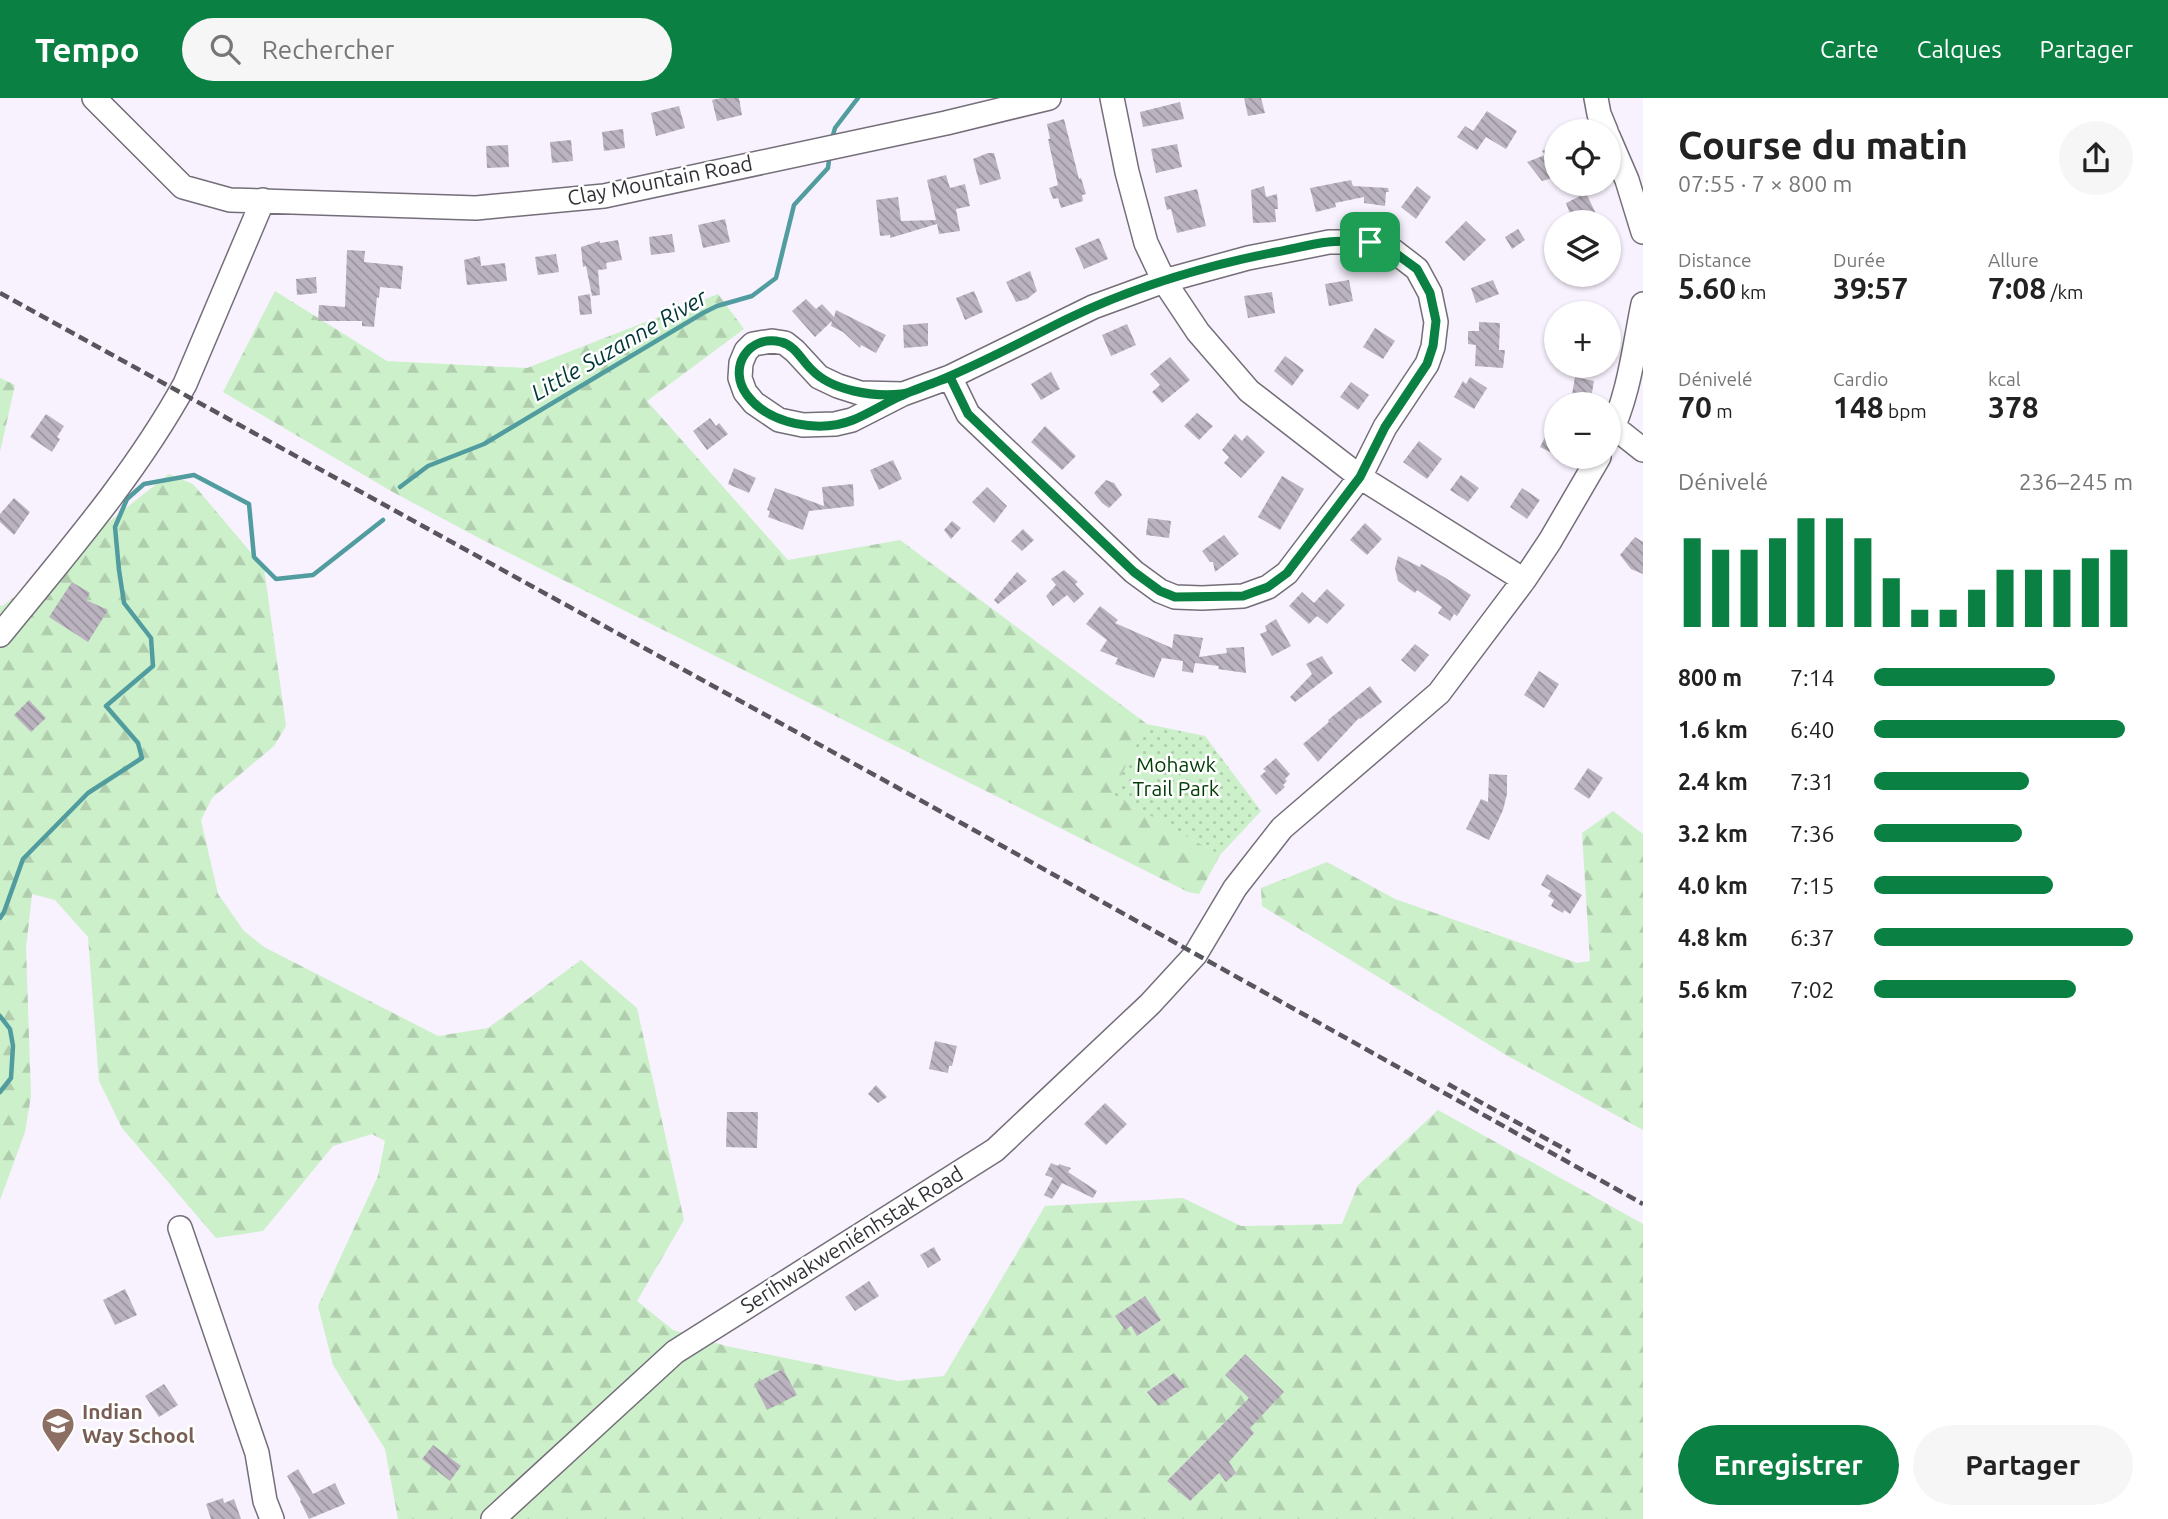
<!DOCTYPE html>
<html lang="fr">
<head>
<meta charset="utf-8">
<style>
  :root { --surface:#fff; --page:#f6f6f6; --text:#222; --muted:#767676; --accent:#0b8043 }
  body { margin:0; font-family:Ubuntu,sans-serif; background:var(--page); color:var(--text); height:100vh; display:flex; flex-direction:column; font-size:26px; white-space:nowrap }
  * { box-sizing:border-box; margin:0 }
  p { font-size:23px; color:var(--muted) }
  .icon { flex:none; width:38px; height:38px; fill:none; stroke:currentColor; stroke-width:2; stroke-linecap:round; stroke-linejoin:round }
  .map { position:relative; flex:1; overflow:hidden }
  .sheet { display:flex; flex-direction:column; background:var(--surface); width:525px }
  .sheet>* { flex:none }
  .controls { position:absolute; left:1544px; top:21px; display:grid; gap:14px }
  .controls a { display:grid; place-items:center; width:77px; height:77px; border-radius:50%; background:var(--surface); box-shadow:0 2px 5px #0004; font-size:35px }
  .pin { position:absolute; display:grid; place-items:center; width:60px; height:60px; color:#fff; margin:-30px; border-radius:14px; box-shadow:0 4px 10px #0006 }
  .round { display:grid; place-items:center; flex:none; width:74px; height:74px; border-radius:37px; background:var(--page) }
  .overview { display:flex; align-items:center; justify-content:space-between; height:119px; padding:0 35px }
  h1 { font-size:38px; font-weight:700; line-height:52px }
  .figures { display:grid; grid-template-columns:repeat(3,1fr); gap:10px; height:119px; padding:7px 35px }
  .figures div { display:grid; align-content:center }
  .figures b { font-size:30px; font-weight:700 }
  .figures small { font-size:19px; font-weight:400 }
  .figures p { font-size:19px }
  .chart { height:196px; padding:14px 35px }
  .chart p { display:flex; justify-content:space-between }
  .chart svg { width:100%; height:126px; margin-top:7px; stroke:var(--accent); stroke-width:6 }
  .cta { display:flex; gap:14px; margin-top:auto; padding:14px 35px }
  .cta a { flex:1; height:80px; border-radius:42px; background:var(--accent); color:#fff; font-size:28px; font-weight:700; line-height:80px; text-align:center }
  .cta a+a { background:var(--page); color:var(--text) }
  ul { padding:0 35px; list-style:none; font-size:23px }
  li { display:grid; grid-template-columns:112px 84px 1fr; align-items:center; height:52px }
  li i { height:18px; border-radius:9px; background:var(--accent) }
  header { display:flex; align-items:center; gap:42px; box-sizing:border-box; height:98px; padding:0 35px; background:var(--accent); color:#fff }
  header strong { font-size:33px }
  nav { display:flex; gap:38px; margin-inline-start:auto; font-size:24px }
  .search { width:490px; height:63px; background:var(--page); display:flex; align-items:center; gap:18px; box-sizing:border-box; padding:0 24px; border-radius:38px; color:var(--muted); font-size:26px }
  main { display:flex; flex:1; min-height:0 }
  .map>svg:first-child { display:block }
</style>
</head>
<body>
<header>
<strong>Tempo</strong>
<div class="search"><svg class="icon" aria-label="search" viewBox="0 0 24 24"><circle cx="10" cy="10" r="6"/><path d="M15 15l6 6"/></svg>Rechercher</div>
<nav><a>Carte</a><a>Calques</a><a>Partager</a></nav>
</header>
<main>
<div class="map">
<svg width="1643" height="1421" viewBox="0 0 1643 1421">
  <defs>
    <pattern id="forest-firs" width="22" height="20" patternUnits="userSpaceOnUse" patternTransform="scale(1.75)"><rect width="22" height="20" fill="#ccf0ca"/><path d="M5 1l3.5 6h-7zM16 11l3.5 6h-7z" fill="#b0ceae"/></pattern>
    <pattern id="park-dots" width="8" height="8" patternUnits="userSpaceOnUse" patternTransform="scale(1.75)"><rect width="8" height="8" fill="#ccf0ca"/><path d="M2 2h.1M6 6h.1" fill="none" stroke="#b0ceae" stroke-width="1.8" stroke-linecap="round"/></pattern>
    <pattern id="building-back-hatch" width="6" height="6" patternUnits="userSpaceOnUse" patternTransform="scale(1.75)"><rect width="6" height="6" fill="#bbb4c0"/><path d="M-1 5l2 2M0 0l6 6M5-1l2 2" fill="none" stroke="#99939d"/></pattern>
  </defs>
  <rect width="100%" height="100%" fill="#f8f1fe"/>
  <path fill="url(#forest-firs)" d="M275 193 387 263 527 270 718 196 744 231 647 303 788 462 900 442 1147 626 1113 696 1220 757 1199 796 1188 794 477 439 391 393 223 294Z
    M0 280 15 287 0 354Z
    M169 376 193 386 264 470 286 628 274 648 212 700 201 722 218 796 244 833 264 849 438 938 488 930 581 862 637 910 684 1122 637 1203 673 1232 726 1248 898 1283 944 1278 1045 1108 1183 1100 1241 1128 1342 1126 1358 1087 1438 1012 1643 1126V1421H398L385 1351 333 1267 318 1208 378 1078 385 1043 372 1036 333 1048 263 1133 216 1140 122 1030 99 983 88 839 55 802 32 796 26 850 31 998 25 1034 0 1102V508L4 507Z
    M1613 713 1643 736V1032L1506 957 1262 808 1261 790 1327 764 1395 801 1577 865 1590 863 1582 735Z"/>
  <path fill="url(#park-dots)" d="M1147 626 1205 638 1261 713 1220 757 1112 696Z"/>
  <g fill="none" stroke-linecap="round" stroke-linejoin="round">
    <path stroke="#519c9f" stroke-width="4.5" d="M833 37 835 30 858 0
      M400 389 428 368 484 346 703 215 717 208 752 198 776 180 794 107 828 70 829 62
      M0 820 4 814 23 761 88 695 142 660 138 645 106 608 153 568 151 540 124 505 119 472 115 429 127 401 144 386 194 377 249 406 254 459 276 481 313 477 383 422
      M0 918 10 931 13 948 11 980 0 994"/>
  </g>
  <path fill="url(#building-back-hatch)" d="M721 0H739L742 17 717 23 712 2Z
    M1244 0H1261L1265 15 1248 18Z
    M1180 4 1184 21 1143 29 1140 14Z
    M679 8 685 30 656 38 651 15Z
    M1487 13 1517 33 1506 51 1486 39 1477 52 1457 39 1465 28 1473 33Z
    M1064 21 1079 81 1081 80 1086 96 1082 97 1083 103 1061 110 1058 100 1053 101 1049 90 1058 87 1048 41H1050L1047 26Z
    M623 31 625 50 604 53 602 34Z
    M571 42 573 63 552 65 550 44Z
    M1177 46 1182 69 1156 75 1151 51Z
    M1556 46V79L1542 83 1527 64 1545 57 1542 53Z
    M508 47 509 69 487 70 486 48Z
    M988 55H994L1001 81 980 87 973 61Z
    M946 77 950 90 965 86 970 108 956 111 960 133 939 136 937 126 890 140V137L880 138 876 102 898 99 901 123 936 122 927 82Z
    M1351 82 1353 88 1388 90 1389 94H1386L1385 108 1364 105V99L1335 105 1336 109 1316 114 1310 90Z
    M1264 88 1266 99 1277 96 1278 111H1275L1276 124 1253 125 1251 92Z
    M1417 88 1431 99 1416 121 1401 109Z
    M1197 91 1206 128 1177 135 1171 111 1167 112 1164 99Z
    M1586 95 1600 124H1573L1566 105Z
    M725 121 730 144 703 150 698 127Z
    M1466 123 1486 142 1464 163 1445 144Z
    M1518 131 1525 142 1512 151 1505 139Z
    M672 136 675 154 651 157 649 139Z
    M1099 140 1108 161 1084 171 1075 150Z
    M618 142 622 162 606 165 607 171 598 172 600 197 592 198 586 168 583 169 581 149 600 143V145Z
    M347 152 365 153 364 164 403 168 401 191 380 189 379 200 377 199 374 229 362 228V223H318L319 207 345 209Z
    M556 156 559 174 538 177 535 159Z
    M480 158 481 168 505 165 507 183 467 187 464 162Z
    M1030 173 1037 193 1027 201 1016 204 1006 184Z
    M316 179 317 195 297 197 296 181Z
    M1349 182 1353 203 1329 208 1325 186Z
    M1493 182 1499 196 1476 205 1471 190Z
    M974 193 983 214 965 222 956 200Z
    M1272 194 1275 215 1248 220 1244 198Z
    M590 196 592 216 580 217 578 198Z
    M806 201 816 211 822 206 834 219 836 212 886 237 876 255 861 247 860 250 843 234 831 228 832 223 815 239 792 213Z
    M1479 224 1500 225 1499 252H1505L1503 270 1475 268 1476 247 1468 246V233H1479Z
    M928 225V248L904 250 903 227Z
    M1127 226 1136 247 1111 258 1102 237Z
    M1375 230 1395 243 1383 261 1363 249Z
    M1285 258 1304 272 1292 288 1274 273Z
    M1170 259 1190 282 1162 305 1152 294 1160 287 1150 276Z
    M1051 274 1060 291 1041 302 1031 286Z
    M1470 279 1487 290 1474 311 1454 299 1463 283 1466 286Z
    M1575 279 1594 283 1590 306 1571 302Z
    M1351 284 1369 297 1358 312 1340 299Z
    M1197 315 1213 328 1199 342 1184 328Z
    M46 316 64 328 57 339 60 341 52 354 30 339Z
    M1556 317V357L1540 349Z
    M710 320 716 328 719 325 728 336 707 352 693 333Z
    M1045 328 1076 358 1062 372 1031 344Z
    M1235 336 1242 343 1247 337 1265 354 1241 380 1224 365 1229 359 1222 352Z
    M1419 343 1442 361 1427 381 1403 364Z
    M893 362 902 381 879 392 870 372Z
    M734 370 756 380 749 395 728 386Z
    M1461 377 1479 390 1468 404 1450 392Z
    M1282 378 1304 391 1280 432 1258 419Z
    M1106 382 1114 385 1122 397 1109 410 1102 405 1094 395Z
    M853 386 854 408 809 413 803 432 768 419 770 413 767 412 775 390 824 408 822 389Z
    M987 389 1007 408 994 425 972 404Z
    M1522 390 1540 402 1527 421 1510 409Z
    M14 400 30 414 14 437 0 424V416Z
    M1148 420 1171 423 1169 440 1146 437Z
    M952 423 961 430 951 441 944 432Z
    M1365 425 1382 441 1367 457 1350 442Z
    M1023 431 1034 442 1022 453 1011 443Z
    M1224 437 1239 456 1215 474 1213 464H1210L1202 453Z
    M1635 439 1643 444V476L1631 471 1620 457Z
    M1398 458 1420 469 1421 466 1444 479 1471 497 1457 518 1454 516 1450 523 1438 515 1442 509 1417 492 1415 495 1398 483 1395 470Z
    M1064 472 1078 484 1075 486 1084 496 1074 505 1067 497 1053 508 1046 498 1056 487 1051 481Z
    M1017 474 1027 483 998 506 994 502Z
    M72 484 90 495 86 502 108 512 88 544 49 519Z
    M1327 491 1345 507 1327 526 1317 518 1309 526 1289 508 1302 494 1314 505Z
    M1100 508 1118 522 1115 525 1172 550 1174 536 1203 540 1199 559 1227 555 1226 550 1244 549 1246 575 1218 571 1219 568 1195 565 1193 575 1182 573 1183 563 1162 560 1154 580 1115 566 1118 560 1100 553 1107 542 1086 526Z
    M1276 521 1291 548 1272 558 1260 536 1267 533 1265 528Z
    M1415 546 1429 557 1415 574 1401 562Z
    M1322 558 1333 575 1295 604 1290 599 1312 576 1306 566Z
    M1539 573 1559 586 1544 610 1524 597Z
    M1370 588 1382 604 1360 621 1359 620 1318 664 1303 646 1329 624 1328 622Z
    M29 602 46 620 31 634 14 617Z
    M1276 660 1290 676 1285 681 1287 683 1283 687 1285 689 1276 697 1260 678 1266 673 1263 671Z
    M1588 670 1603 680 1589 701 1574 691Z
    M1489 676 1507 677V696L1503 712 1489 742 1466 731 1481 701 1488 704Z
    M1547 776 1582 797 1570 816 1564 812 1563 815 1551 808 1554 802 1548 798 1551 793 1541 787Z
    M935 943 957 948 952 968H949L948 975 929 971Z
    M876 987 887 999 878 1005 868 996Z
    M1105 1005 1127 1026 1106 1047 1084 1026Z
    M727 1014H758L757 1050 726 1049Z
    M1051 1065 1058 1068 1059 1066 1071 1070 1068 1074 1097 1093 1093 1100 1062 1085 1052 1101 1044 1097 1053 1080 1045 1077Z
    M934 1149 941 1162 928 1170 920 1157Z
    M869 1183 879 1198 855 1213 845 1199Z
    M125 1191 137 1217 115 1227 103 1202Z
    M1145 1198 1161 1222 1137 1238 1131 1228 1125 1232 1115 1218Z
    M1245 1256 1284 1294 1250 1330 1254 1335 1229 1364 1236 1375 1226 1384 1219 1375 1190 1403 1167 1383 1249 1300 1225 1277Z
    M783 1271 797 1297 767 1312 754 1286Z
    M1174 1275 1185 1289 1158 1308 1147 1294Z
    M164 1286 178 1307 159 1319 145 1298Z
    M433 1347 461 1368 450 1383 422 1361Z
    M298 1371 313 1396 335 1385 345 1406 309 1421 300 1403 301 1402 287 1378Z
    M223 1400 224 1405 234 1401 241 1421H211L206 1406Z"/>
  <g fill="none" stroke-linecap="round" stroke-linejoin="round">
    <defs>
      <path id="minor" d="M94 0 183 89 230 102 476 110 604 98 946 25 1049 0
        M1112 0 1127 74 1146 145 1164 183 1198 234 1249 293 1360 379 1524 482
        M1596 0 1599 16 1606 33
        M1608 38 1627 82 1643 134
        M903 296 860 295 838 288 819 279 795 253 785 245 772 243 753 246 746 253 741 265 740 280 745 294 754 305 779 322 803 327 835 326 852 322 903 296 950 279 1093 209 1164 183 1248 160 1329 144H1370L1391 151 1417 171 1430 195 1436 224 1433 249 1427 266 1385 329 1360 379 1287 475 1268 489 1243 498 1202 500 1175 499 1160 493 1134 474 968 316 950 279
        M1614 329 1643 352
        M1608 340C1629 299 1634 250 1643 206
        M0 537C66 456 135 377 185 286L263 102
        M180 1130 257 1355 265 1403 272 1421
        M493 1421 675 1254 995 1052 1150 906 1195 857 1235 790 1282 730 1439 595 1524 482 1550 443 1599 359"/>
    </defs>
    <use href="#minor" stroke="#746e79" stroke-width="26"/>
    <use href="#minor" stroke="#fff" stroke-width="23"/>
    <path stroke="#58555c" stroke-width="4.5" stroke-dasharray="10 5" stroke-linecap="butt" d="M0 195 929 707 1643 1106
      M1448 986 1570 1054"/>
  </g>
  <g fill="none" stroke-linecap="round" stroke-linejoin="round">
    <defs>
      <path id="route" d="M1370 144C1357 144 1342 142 1328 144 1311 146 1293 151 1276 154 1204 168 1131 190 1065 222 1021 244 977 268 931 286 922 289 911 295 901 296 874 299 832 293 812 272 802 263 795 247 781 244 748 236 727 270 747 297 769 327 820 335 853 322 870 315 885 305 901 298 916 290 934 285 950 279L968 316 1134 474 1160 493 1175 499 1243 498 1268 489 1287 475 1360 379 1385 329 1427 266 1433 248 1436 223 1430 195 1417 171 1391 152 1370 144"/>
    </defs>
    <use href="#route" stroke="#fff" stroke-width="14"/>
    <use href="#route" stroke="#0b8043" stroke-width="9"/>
  </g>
  <defs>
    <symbol id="school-pin" viewBox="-11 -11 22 30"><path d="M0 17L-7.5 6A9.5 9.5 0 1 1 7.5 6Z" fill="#8d6e63" stroke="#fff"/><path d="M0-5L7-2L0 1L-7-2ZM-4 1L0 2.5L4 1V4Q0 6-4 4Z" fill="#fff"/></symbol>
  </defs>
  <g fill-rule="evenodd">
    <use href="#school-pin" x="39" y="1307" width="38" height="52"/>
  </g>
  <g text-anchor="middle" stroke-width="5" stroke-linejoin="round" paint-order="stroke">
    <g font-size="21" fill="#323035" stroke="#fff">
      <text transform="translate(660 83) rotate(-11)" y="7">Clay Mountain Road</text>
      <text transform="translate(852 1142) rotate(-32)" y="7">Serihwakweniénhstak Road</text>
    </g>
    <g font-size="21" fill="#003d04" stroke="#fff">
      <text x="1176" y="674">Mohawk<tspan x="1176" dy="24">Trail Park</tspan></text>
    </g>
    <g font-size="21" font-weight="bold" fill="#785e54" stroke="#fff" text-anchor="start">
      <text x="82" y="1321">Indian<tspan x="82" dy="24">Way School</tspan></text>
    </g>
    <g font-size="23" font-style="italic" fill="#003637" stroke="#fff">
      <text transform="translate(619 247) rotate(-30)" y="8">Little Suzanne River</text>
    </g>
  </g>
</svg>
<div class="controls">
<a><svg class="icon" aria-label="locate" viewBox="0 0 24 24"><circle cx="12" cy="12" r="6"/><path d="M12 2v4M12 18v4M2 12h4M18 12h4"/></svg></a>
<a><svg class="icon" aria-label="layers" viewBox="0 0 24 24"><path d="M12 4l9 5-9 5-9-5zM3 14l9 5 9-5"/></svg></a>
<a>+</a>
<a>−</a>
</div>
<div class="pin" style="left:1370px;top:144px;background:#1e9e55"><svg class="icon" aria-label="arrive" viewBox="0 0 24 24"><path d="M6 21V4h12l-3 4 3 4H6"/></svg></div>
</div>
<section class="sheet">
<div class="overview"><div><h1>Course du matin</h1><p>07:55 · 7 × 800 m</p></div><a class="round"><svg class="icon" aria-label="share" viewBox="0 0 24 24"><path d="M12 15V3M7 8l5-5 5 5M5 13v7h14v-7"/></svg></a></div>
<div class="figures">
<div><p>Distance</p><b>5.60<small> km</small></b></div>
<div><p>Durée</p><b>39:57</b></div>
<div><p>Allure</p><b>7:08<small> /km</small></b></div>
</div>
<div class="figures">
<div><p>Dénivelé</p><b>70<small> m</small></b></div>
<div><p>Cardio</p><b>148<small> bpm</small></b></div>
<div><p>kcal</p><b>378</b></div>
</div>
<div class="chart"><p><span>Dénivelé</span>236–245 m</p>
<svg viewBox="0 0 160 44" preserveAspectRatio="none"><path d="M5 44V13M15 44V17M25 44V17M35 44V13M45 44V6M55 44V6M65 44V13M75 44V27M85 44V38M95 44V38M105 44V31M115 44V24M125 44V24M135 44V24M145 44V20M155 44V17"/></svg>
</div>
<ul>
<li><b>800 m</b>7:14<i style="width:70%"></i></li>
<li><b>1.6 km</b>6:40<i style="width:97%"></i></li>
<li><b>2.4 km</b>7:31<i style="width:60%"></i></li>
<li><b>3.2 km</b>7:36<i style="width:57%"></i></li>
<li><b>4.0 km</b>7:15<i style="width:69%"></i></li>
<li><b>4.8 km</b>6:37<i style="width:100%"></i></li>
<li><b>5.6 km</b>7:02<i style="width:78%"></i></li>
</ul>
<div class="cta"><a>Enregistrer</a><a>Partager</a></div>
</section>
</main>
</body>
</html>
